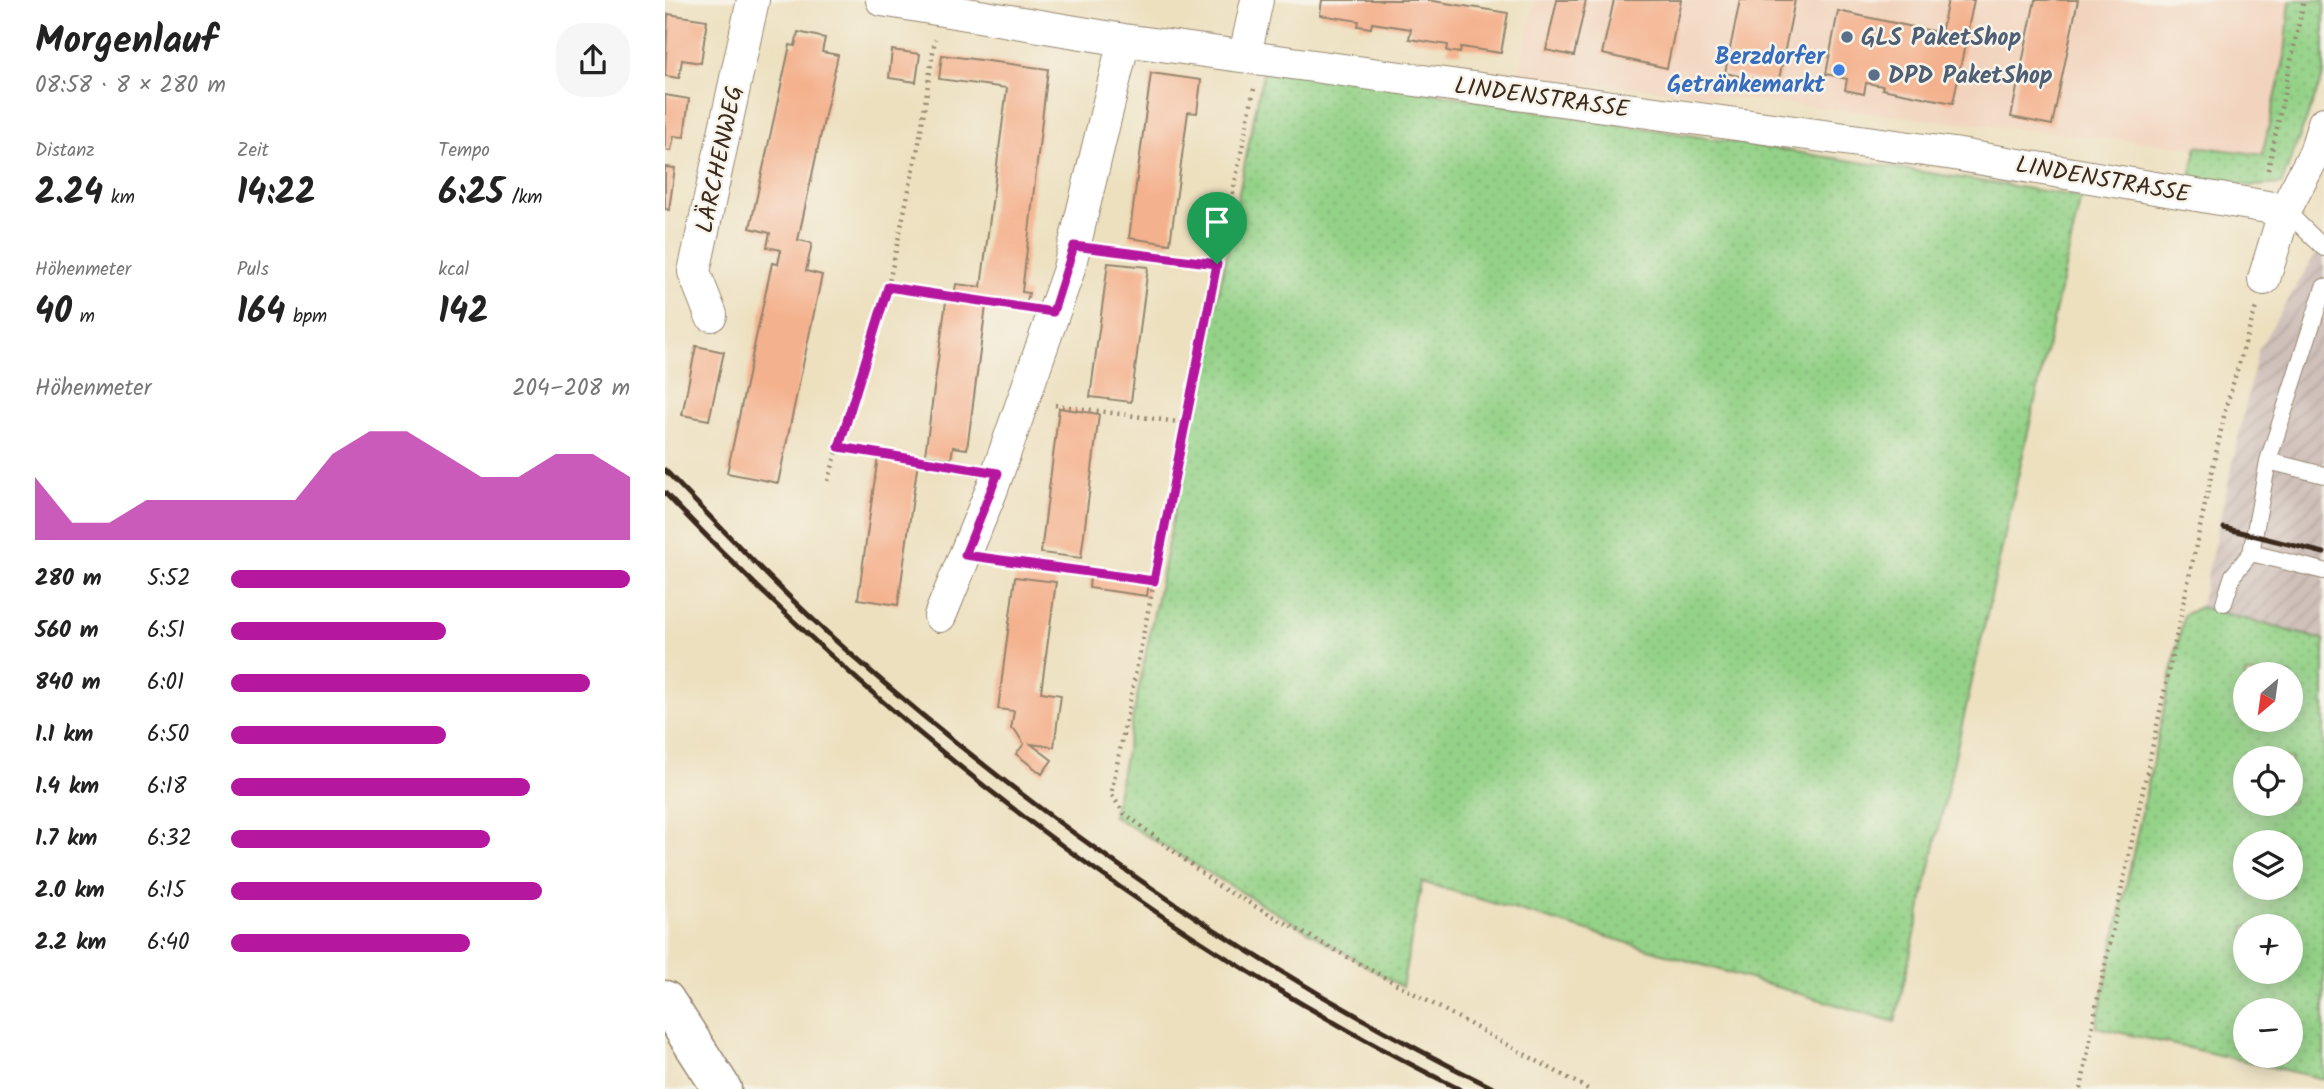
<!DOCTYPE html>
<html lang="de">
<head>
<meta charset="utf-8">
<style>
  :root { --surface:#fff; --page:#f6f6f6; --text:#222; --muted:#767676; --accent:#b5179e }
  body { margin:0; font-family:Kalam,sans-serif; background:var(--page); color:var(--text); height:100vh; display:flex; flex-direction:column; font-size:26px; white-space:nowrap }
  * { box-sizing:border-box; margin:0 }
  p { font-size:23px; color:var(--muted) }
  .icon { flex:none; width:38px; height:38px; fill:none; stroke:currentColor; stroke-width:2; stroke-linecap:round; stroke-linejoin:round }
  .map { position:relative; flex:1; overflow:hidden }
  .details { display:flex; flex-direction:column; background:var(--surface); width:665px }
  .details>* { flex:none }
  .needle { width:46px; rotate:209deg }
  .buttons { position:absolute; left:1568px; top:662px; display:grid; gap:14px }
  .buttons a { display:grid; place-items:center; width:70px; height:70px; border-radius:50%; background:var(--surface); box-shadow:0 4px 18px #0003; font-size:35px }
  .pin { position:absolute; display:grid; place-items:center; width:60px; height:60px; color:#fff; margin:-72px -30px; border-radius:50% 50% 50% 0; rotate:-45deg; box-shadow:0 0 7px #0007 }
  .pin .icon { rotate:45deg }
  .round { display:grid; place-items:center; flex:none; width:74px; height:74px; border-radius:28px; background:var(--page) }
  .summary { display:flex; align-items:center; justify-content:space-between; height:119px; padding:0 35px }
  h1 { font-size:38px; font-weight:800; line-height:52px }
  .metrics { display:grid; grid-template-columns:repeat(3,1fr); gap:10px; height:119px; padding:7px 35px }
  .metrics div { display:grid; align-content:center }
  .metrics b { font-size:35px; font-weight:800 }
  .metrics small { font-size:19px; font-weight:400 }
  .metrics p { font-size:19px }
  .chart { height:196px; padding:14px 35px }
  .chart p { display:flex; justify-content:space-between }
  .chart svg { width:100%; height:126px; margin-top:7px; fill:var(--accent); opacity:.7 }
  ul { padding:0 35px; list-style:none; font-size:23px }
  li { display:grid; grid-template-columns:112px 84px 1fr; align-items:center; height:52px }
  li i { height:18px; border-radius:9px; background:var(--accent) }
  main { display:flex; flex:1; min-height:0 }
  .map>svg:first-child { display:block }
</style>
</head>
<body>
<main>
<section class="details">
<div class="summary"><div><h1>Morgenlauf</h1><p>08:58 · 8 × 280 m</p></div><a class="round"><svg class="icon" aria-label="share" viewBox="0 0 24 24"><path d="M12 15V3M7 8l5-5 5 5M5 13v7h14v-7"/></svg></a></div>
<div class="metrics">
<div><p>Distanz</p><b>2.24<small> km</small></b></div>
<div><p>Zeit</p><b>14:22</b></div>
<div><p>Tempo</p><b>6:25<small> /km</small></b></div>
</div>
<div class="metrics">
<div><p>Höhenmeter</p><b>40<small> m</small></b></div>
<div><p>Puls</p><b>164<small> bpm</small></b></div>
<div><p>kcal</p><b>142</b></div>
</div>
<div class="chart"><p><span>Höhenmeter</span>204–208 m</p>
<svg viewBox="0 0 160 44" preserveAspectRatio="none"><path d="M0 44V22L10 38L20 38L30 30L40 30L50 30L60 30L70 30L80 14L90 6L100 6L110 14L120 22L130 22L140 14L150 14L160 22V44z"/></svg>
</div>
<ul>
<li><b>280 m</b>5:52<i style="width:100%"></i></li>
<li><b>560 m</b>6:51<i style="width:54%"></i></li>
<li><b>840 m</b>6:01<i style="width:90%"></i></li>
<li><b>1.1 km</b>6:50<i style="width:54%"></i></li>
<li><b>1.4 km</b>6:18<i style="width:75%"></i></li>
<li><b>1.7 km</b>6:32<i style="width:65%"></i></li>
<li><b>2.0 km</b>6:15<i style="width:78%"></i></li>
<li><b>2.2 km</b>6:40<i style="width:60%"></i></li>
</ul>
</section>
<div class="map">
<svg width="1659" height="1089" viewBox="0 0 1659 1089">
  <defs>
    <pattern id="industrial-furrows" width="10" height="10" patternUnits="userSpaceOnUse" patternTransform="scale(1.75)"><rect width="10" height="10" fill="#cfc0ba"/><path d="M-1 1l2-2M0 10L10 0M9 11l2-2" fill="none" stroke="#b3a59f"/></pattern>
    <pattern id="grass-dots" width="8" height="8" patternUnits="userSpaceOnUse" patternTransform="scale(1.75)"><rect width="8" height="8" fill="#94d288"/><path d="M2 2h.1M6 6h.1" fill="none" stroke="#80b475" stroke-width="1.8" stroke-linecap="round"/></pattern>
  </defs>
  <rect width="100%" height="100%" fill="#f7f3e8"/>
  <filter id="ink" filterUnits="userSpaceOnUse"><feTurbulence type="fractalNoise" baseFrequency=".0143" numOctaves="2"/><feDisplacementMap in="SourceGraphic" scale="14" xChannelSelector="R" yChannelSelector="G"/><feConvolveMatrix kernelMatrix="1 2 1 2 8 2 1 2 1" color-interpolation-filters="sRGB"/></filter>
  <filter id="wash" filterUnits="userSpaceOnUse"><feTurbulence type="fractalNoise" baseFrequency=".00686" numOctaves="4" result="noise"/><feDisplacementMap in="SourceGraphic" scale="28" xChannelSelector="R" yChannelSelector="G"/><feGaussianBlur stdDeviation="1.57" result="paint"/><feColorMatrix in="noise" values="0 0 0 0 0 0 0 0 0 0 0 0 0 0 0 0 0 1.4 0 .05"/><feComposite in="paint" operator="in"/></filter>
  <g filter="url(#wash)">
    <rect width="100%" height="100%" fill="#ede0bf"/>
    <path fill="#f2d4be" d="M870 0H1625L1620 56 1597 155 853 75Z"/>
    <path fill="url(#industrial-furrows)" d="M1659 240V640L1535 607 1593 350Z"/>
    <path fill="url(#grass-dots)" stroke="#687e53" stroke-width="2" fill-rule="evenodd" d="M1625 0H1659V74L1616 184 1587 186 1525 177 1532 146 1597 155 1620 56Z
      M600 63 896 115 1416 197 1230 1022 757 882 737 987 448 816Z
      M1535 607 1659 640V1079L1431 1027 1519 615ZM1580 674H1626V719H1580ZM1580 758H1626V803H1580ZM1580 842H1626V887H1580ZM1580 926H1626V971H1580ZM1580 1010H1626V1055H1580Z"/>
    <g id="blocks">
      <path fill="#f4b18d" d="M657 0H762L843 13 836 53 796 47 795 53 782 51 783 45 744 39 746 29 707 23 706 28 693 26 694 21 655 15Z
        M892 0H921L909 56 881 50Z
        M949 0H1016L1002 68 937 54Z
        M1075 0H1130L1113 84 1060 73Z
        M1283 0H1309L1288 103 1217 89 1218 86 1201 83 1199 94 1180 90 1182 79 1161 74 1173 11 1276 33Z
        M1370 0H1413L1387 125 1346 117Z
        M3 14 42 20 36 63 17 60 14 78 0 76Z
        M133 32 160 38 157 52 173 55 133 240 147 243 141 271 157 275 113 483 62 473 107 263 113 264 116 250 102 247 105 233 85 228 125 45 130 46Z
        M227 50 255 54 251 82 224 78Z
        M277 55 383 69 357 292 364 293 361 304 289 296 291 284 316 287 342 88 274 79Z
        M486 73 536 80 532 113 523 112 505 244 464 238Z
        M0 95 24 99 19 137 9 136 6 151 0 150Z
        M0 167 10 168 4 210 0 209Z
        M443 263 483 267 466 402 425 397Z
        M281 301 321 306 302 449 288 447 286 459 260 455Z
        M31 346 59 352 44 420 17 415Z
        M394 408 434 414 416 558 376 553Z
        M213 456 253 461 233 605 193 599Z
        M425 576 484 583 482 596 424 588Z
        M350 577 391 582 376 692 396 695 389 747 366 744 387 760 377 774 351 754 359 744 350 730 346 729 349 711 333 709Z"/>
    </g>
  </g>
  <g filter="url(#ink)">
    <use href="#blocks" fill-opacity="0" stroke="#94856e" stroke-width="2"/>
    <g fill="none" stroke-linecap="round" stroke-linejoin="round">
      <defs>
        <path id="service" d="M1620 210 1659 248
          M1659 287 1603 461 1659 475
          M1603 461 1586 553 1659 571
          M1559 603 1568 575 1586 553"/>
        <path id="minor" d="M217 0 459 40 1289 154 1620 210
          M580 55 592 0
          M1599 279 1620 210 1650 153 1659 123
          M46 315 29 272 88 0
          M275 616 327 489 403 272 459 40"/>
        <path id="tertiary" d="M0 1000 57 1089"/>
      </defs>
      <use href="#service" stroke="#94856e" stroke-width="18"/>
      <use href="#minor" stroke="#94856e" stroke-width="34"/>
      <use href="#tertiary" stroke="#94856e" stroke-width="41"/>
      <path stroke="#94856e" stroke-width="4.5" stroke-dasharray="2 5" stroke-linecap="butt" d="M589 89 446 794 459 813 555 887 923 1089
        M1603 170 1639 0
        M441 250 552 264
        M223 287 357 308
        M390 405 520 423
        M174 448 301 468
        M163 481 223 287 254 143 270 39
        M332 559 489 581
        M1416 1089 1431 1007 1561 407 1591 307"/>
      <use href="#service" stroke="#fff" stroke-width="16"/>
      <use href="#minor" stroke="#fff" stroke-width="32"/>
      <use href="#tertiary" stroke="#fff" stroke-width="38"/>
      <path stroke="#3b2a1e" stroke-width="5" d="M0 470C61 533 122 598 188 656 383 827 597 974 830 1089
        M0 493C229 735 495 940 794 1089
        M1559 528 1659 553"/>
    </g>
  </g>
  <g fill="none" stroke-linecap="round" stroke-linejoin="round" filter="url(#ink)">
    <defs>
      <path id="route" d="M409 246 552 264 489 581 300 555 333 473 174 447 223 287 388 312Z"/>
    </defs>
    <use href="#route" stroke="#fff" stroke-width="14"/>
    <use href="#route" stroke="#b5179e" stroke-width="9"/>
  </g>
  <g fill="#5c6f8a" stroke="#f7f3e8" stroke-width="2.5">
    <circle cx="1182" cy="37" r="7"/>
    <circle cx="1209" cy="75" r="7"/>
  </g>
  <circle fill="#3f7fe0" stroke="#f7f3e8" stroke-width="2.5" cx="1174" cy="70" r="7"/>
  <g text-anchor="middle" stroke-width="5" stroke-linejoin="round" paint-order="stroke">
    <g font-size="24" font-weight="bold" fill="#4e5e75" stroke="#f7f3e8" text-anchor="start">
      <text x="1196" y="45">GLS PaketShop</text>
      <text x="1223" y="83">DPD PaketShop</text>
    </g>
    <g font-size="24" font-weight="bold" fill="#366cbe" stroke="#f7f3e8" text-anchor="end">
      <text x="1160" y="64">Berzdorfer<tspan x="1160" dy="28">Getränkemarkt</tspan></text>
    </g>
    <g font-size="24" fill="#3b2a1e" stroke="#f7f3e8">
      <text transform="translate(877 97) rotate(8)" y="8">LINDENSTRASSE</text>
      <text transform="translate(54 159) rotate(-78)" y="8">LÄRCHENWEG</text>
      <text transform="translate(1438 179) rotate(10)" y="8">LINDENSTRASSE</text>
    </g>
  </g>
</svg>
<div class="buttons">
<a><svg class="needle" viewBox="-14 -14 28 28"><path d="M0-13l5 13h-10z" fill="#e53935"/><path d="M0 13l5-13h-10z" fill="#767676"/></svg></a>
<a><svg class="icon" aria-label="locate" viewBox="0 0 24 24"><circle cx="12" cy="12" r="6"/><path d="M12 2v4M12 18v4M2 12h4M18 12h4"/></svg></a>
<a><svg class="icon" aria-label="layers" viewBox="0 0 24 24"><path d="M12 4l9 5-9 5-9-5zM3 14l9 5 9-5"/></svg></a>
<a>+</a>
<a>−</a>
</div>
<div class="pin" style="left:552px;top:264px;background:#1e9e55"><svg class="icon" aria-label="arrive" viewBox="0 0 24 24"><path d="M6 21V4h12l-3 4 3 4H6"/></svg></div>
</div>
</main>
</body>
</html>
